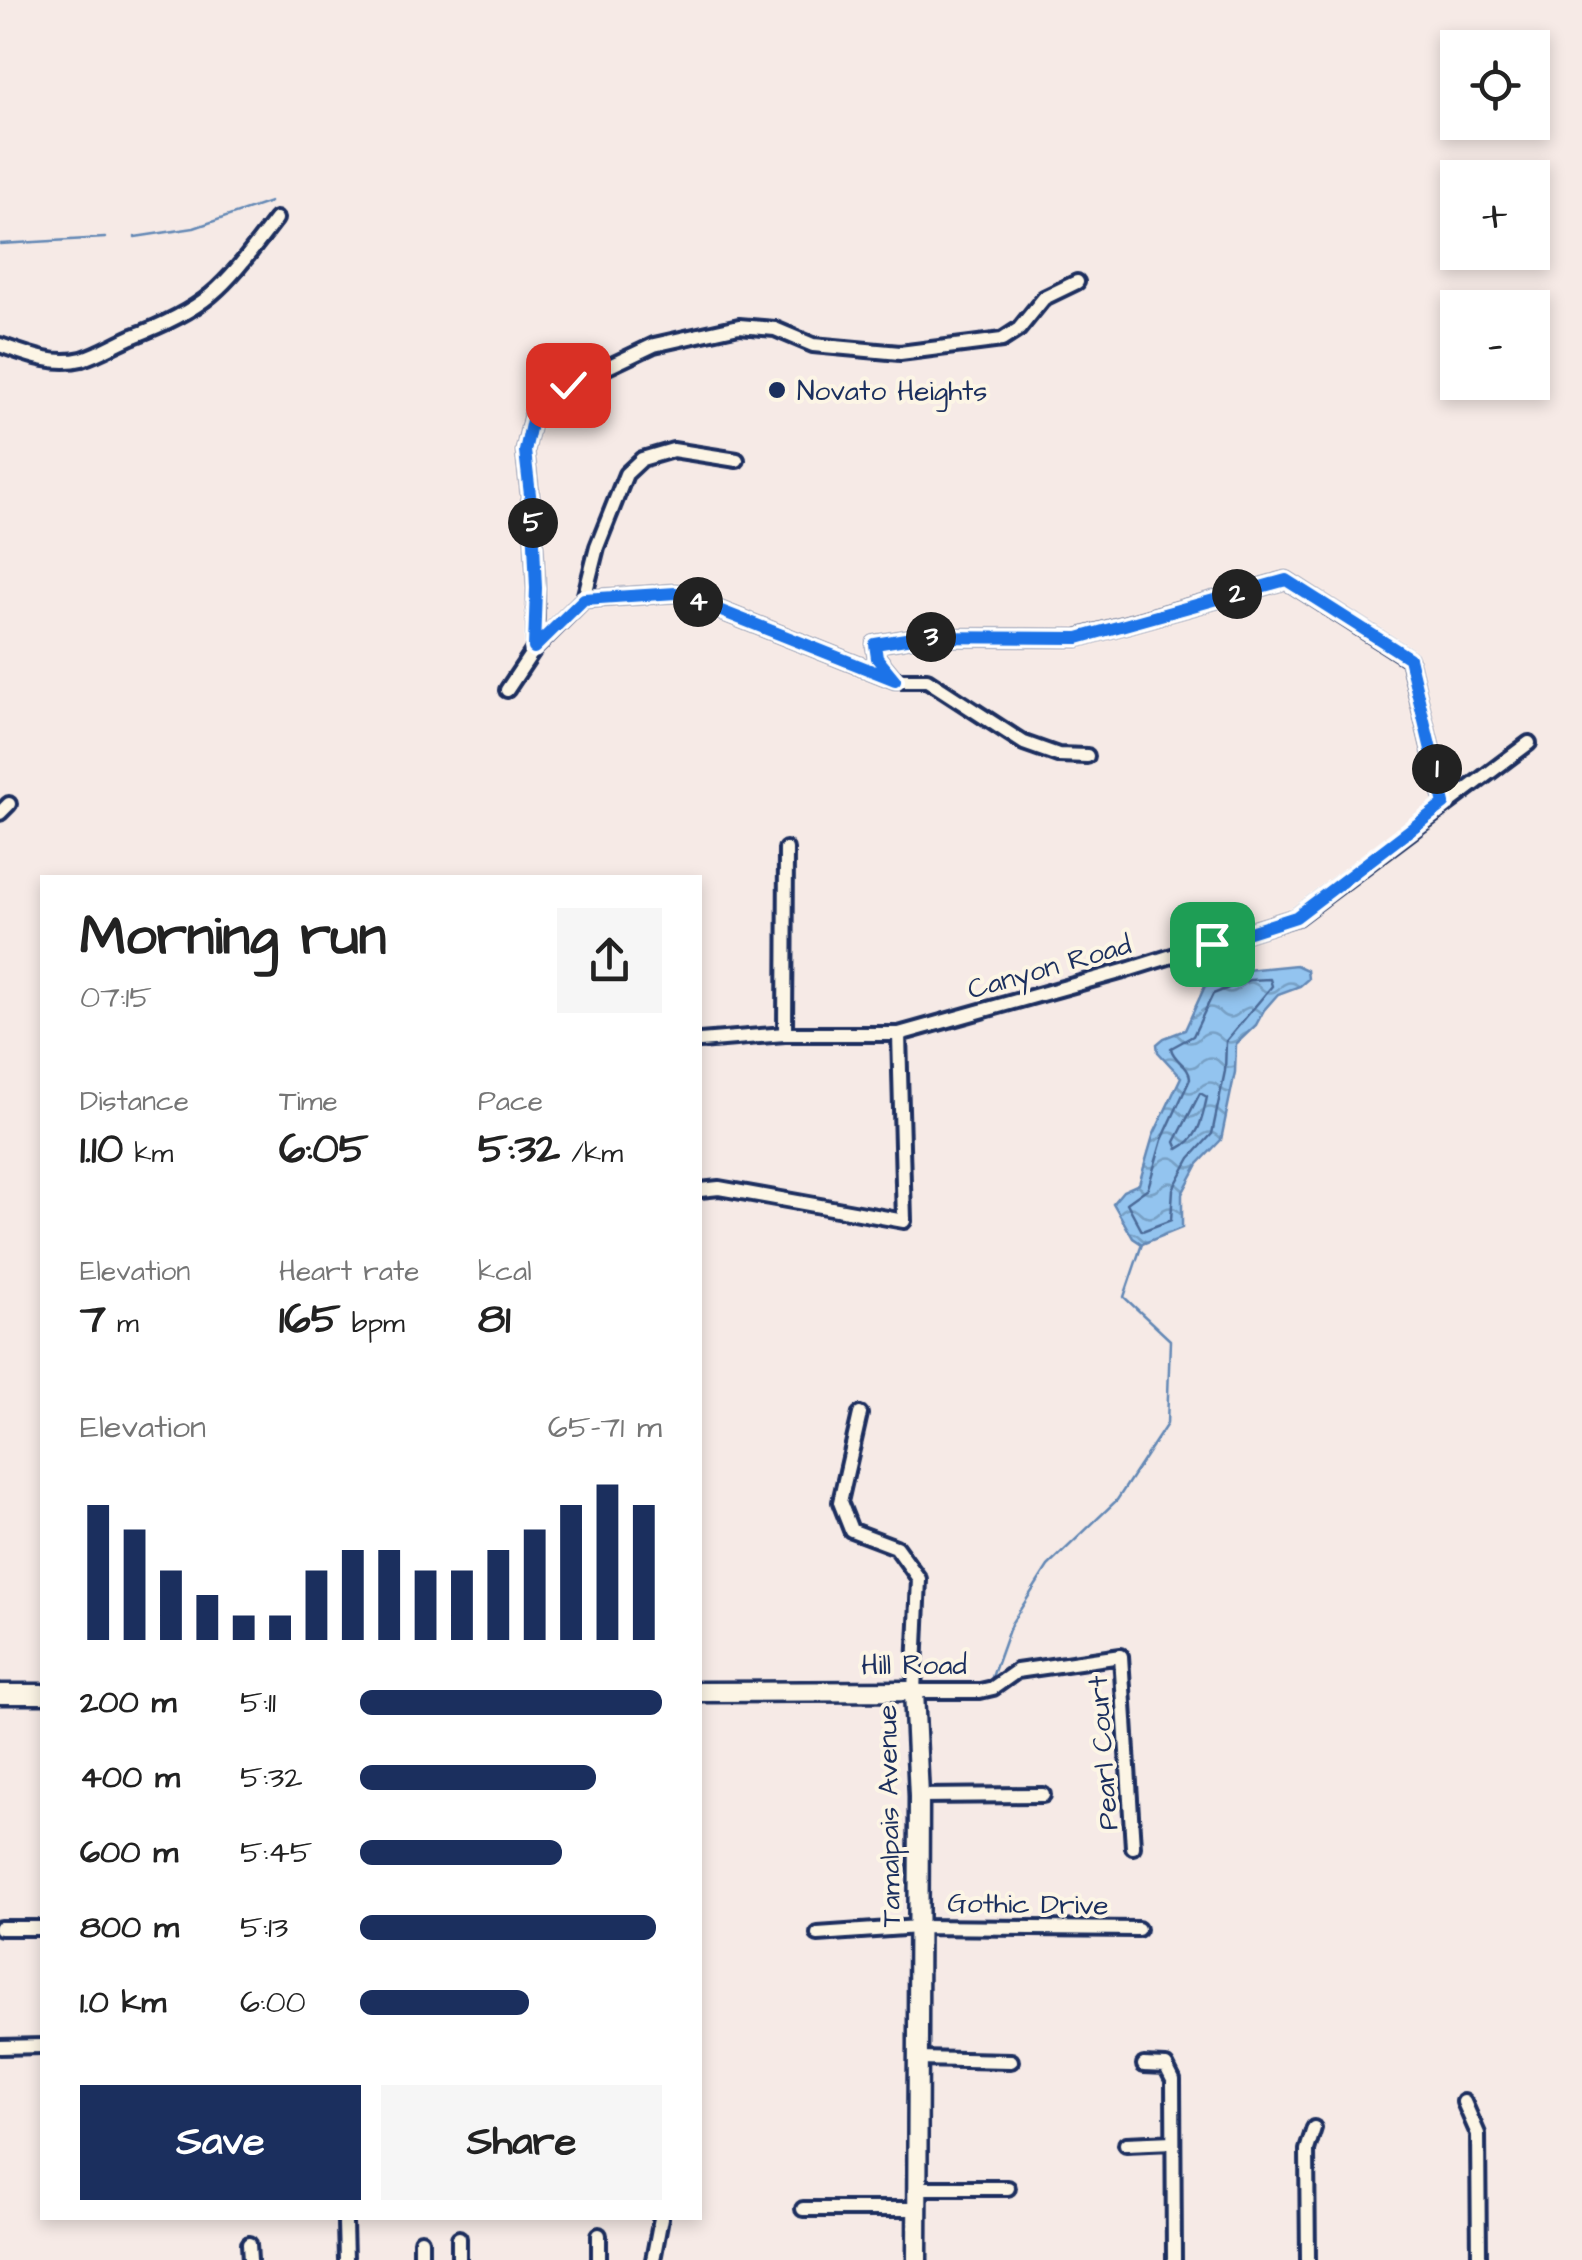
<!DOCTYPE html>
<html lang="en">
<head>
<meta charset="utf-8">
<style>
  :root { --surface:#fff; --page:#f6f6f6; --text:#222; --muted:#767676; --accent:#1b2f5e }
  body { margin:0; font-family:"Architects Daughter",sans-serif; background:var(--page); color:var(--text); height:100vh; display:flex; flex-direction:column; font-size:38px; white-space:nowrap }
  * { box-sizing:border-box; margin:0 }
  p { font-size:32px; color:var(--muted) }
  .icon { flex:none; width:55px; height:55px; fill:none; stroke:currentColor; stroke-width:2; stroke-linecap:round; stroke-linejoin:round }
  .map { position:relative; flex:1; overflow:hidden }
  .drawer { position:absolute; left:40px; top:875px; width:662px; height:1345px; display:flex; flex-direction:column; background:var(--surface); border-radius:0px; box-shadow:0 5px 15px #0003 }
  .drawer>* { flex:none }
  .tools { position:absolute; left:1440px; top:30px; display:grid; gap:20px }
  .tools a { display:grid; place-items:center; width:110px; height:110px; border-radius:0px; background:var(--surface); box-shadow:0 5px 15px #0003; font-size:50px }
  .pin { position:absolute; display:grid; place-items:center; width:85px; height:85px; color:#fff; margin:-42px; border-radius:20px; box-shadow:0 5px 15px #0006 }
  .km { position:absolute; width:50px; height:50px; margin:-25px; border-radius:50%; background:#222; color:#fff; font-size:28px; line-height:50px; text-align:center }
  .round { display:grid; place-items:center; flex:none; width:105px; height:105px; border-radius:0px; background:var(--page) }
  .summary { display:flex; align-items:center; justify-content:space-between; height:170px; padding:0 40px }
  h1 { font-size:55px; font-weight:700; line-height:75px }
  .metrics { display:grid; grid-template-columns:repeat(3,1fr); gap:15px; height:170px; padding:10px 40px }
  .metrics div { display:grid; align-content:center }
  .metrics b { font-size:42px; font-weight:700 }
  .metrics small { font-size:28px; font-weight:400 }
  .metrics p { font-size:28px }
  .chart { height:280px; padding:20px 40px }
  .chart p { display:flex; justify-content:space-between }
  .chart svg { width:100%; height:180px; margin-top:10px; stroke:var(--accent); stroke-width:6 }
  .cta { display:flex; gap:20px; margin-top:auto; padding:20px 40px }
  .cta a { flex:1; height:115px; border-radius:0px; background:var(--accent); color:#fff; font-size:40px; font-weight:700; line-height:115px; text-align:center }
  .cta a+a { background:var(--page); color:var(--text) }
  ul { padding:0 40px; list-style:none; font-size:32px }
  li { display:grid; grid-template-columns:160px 120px 1fr; align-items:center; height:75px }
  li i { height:25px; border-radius:12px; background:var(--accent) }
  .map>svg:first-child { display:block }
</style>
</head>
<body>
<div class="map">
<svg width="1582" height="2260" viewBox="0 0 1582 2260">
  <defs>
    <pattern id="water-waves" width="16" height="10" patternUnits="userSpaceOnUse" patternTransform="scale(2.5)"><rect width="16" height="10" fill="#93c4ef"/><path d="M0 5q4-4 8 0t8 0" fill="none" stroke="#77a0c5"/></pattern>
  </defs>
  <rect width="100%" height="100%" fill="#f6eae6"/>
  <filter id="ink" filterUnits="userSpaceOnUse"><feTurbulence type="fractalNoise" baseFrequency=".01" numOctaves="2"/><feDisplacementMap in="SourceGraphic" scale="20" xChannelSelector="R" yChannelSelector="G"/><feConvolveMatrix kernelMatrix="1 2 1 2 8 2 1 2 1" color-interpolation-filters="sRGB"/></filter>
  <g filter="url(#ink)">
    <path fill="url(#water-waves)" stroke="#6388b5" stroke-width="2.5" d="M1296 965 1307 970 1308 979 1300 986 1278 994 1264 1010 1256 1025 1236 1044 1235 1072 1221 1140 1198 1164 1182 1194V1228L1142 1244 1133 1238 1113 1203 1123 1191 1139 1184 1153 1136 1181 1077 1158 1052 1157 1044 1164 1038 1185 1030 1205 986 1246 970Z"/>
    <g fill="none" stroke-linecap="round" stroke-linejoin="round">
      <path stroke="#4b6b98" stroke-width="2.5" d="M1270 979 1272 986 1226 1041 1225 1071 1212 1134 1190 1158 1173 1189 1171 1220 1142 1231 1127 1203 1148 1188 1162 1140 1190 1079C1190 1065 1173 1061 1171 1048L1193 1036 1213 994 1249 980Z
        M1200 1093 1207 1097C1202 1120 1199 1139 1178 1149L1175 1142Z"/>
      <path stroke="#6388b5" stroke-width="2.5" d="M135 237 194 228 270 202
        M0 244 105 238
        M991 1680 1011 1624 1048 1566 1117 1500 1167 1424 1170 1340 1124 1297 1142 1244"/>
      <defs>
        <path id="street" d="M0 345C26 354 54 366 82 359 99 354 115 344 131 337 212 307 225 285 276 219
          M584 599 597 547 626 474 642 459 673 450 737 460
          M535 648 536 588 533 521 525 451 536 401 654 345 739 326 775 329 813 345 900 353 1002 340 1019 329 1044 298 1077 282
          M895 680H927L1024 743 1058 755 1087 756
          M507 690 535 648 584 599 676 593 895 680 877 658 875 644 918 637 1077 638 1286 580 1409 659 1444 804
          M0 813 9 804
          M785 1034 786 849
          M700 1041 785 1034H899L1127 970 1297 917 1529 743
          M700 1190 719 1188 904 1221 899 1034
          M860 1414 840 1502 851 1530 896 1547 919 1579 914 1691H980L993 1688 1017 1671 1121 1656 1133 1847
          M919 1796 1043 1795
          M0 1928H42
          M818 1934 918 1927 1138 1929
          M0 2047 42 2046
          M917 2059 1011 2061
          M1144 2065 1166 2066 1173 2080 1174 2260
          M1464 2102 1478 2134 1479 2260
          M1126 2144 1173 2142
          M917 2188H1008
          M803 2209H917
          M345 2223 346 2260
          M599 2235V2260
          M459 2238V2260
          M421 2240V2260
          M249 2244 250 2260
          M653 2260 661 2218
          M1308 2260 1307 2150 1314 2128"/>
        <path id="secondary" d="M700 1692 914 1691 919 1796 917 2260
          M0 1694H42"/>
      </defs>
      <use href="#street" stroke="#1b2f5e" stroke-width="20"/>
      <use href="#secondary" stroke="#1b2f5e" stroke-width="25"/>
      <use href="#street" stroke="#fcf5e5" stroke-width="12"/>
      <use href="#secondary" stroke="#fcf5e5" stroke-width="18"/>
    </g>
  </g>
  <g fill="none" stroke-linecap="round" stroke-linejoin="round" filter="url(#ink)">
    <defs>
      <path id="route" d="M568 385 536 402 525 451 533 521 536 588 534 648 584 599 676 593 895 680 877 658 875 644 918 637 1078 638 1286 580 1409 658 1444 804 1296 917 1212 944"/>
    </defs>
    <use href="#route" stroke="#fff" stroke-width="20"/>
    <use href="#route" stroke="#1a73e8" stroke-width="12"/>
  </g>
  <circle fill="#1b2f5e" stroke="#fcf5e5" stroke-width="4" cx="777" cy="390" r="10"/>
  <g text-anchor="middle" stroke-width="8" stroke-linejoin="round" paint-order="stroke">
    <g font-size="28" fill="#1b2f5e" stroke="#fcf5e5" text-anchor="start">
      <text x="797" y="400">Novato Heights</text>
    </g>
    <g font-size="28" fill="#1b2f5e" stroke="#fcf5e5">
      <text transform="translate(1049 966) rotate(-16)" y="10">Canyon Road</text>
      <text x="914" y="1674">Hill Road</text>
      <text transform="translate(1102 1753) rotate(-94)" y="10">Pearl Court</text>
      <text transform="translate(888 1816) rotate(-91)" y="10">Tamalpais Avenue</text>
      <text transform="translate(1028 1903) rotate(1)" y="10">Gothic Drive</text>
    </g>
  </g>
</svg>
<div class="tools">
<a><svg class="icon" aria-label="locate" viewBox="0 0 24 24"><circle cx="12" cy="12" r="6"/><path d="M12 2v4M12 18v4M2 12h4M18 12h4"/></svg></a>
<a>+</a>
<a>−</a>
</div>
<div class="pin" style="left:1212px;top:944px;background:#1e9e55"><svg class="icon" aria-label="arrive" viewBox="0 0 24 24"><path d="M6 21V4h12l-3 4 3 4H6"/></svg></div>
<div class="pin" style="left:568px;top:385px;background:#d93025"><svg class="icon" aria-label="check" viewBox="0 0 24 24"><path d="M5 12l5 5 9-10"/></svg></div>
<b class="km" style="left:1437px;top:769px">1</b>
<b class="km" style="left:1237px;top:594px">2</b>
<b class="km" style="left:931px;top:637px">3</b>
<b class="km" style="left:698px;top:602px">4</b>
<b class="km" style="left:533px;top:523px">5</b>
<section class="drawer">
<div class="summary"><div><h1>Morning run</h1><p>07:15</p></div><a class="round"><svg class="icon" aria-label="share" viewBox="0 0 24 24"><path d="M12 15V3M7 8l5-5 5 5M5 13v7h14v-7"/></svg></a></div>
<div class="metrics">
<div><p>Distance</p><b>1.10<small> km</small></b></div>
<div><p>Time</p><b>6:05</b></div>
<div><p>Pace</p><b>5:32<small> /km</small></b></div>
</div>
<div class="metrics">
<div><p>Elevation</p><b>7<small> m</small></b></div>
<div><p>Heart rate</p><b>165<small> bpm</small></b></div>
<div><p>kcal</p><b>81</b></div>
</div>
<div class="chart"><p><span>Elevation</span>65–71 m</p>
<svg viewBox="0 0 160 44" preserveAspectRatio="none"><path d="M5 44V11M15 44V17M25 44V27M35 44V33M45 44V38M55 44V38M65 44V27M75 44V22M85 44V22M95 44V27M105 44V27M115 44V22M125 44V17M135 44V11M145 44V6M155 44V11"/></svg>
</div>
<ul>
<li><b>200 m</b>5:11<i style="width:100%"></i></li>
<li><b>400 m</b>5:32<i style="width:78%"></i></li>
<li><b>600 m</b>5:45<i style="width:67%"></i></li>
<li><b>800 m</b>5:13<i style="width:98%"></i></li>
<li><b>1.0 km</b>6:00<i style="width:56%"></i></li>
</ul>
<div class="cta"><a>Save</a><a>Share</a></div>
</section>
</div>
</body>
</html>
